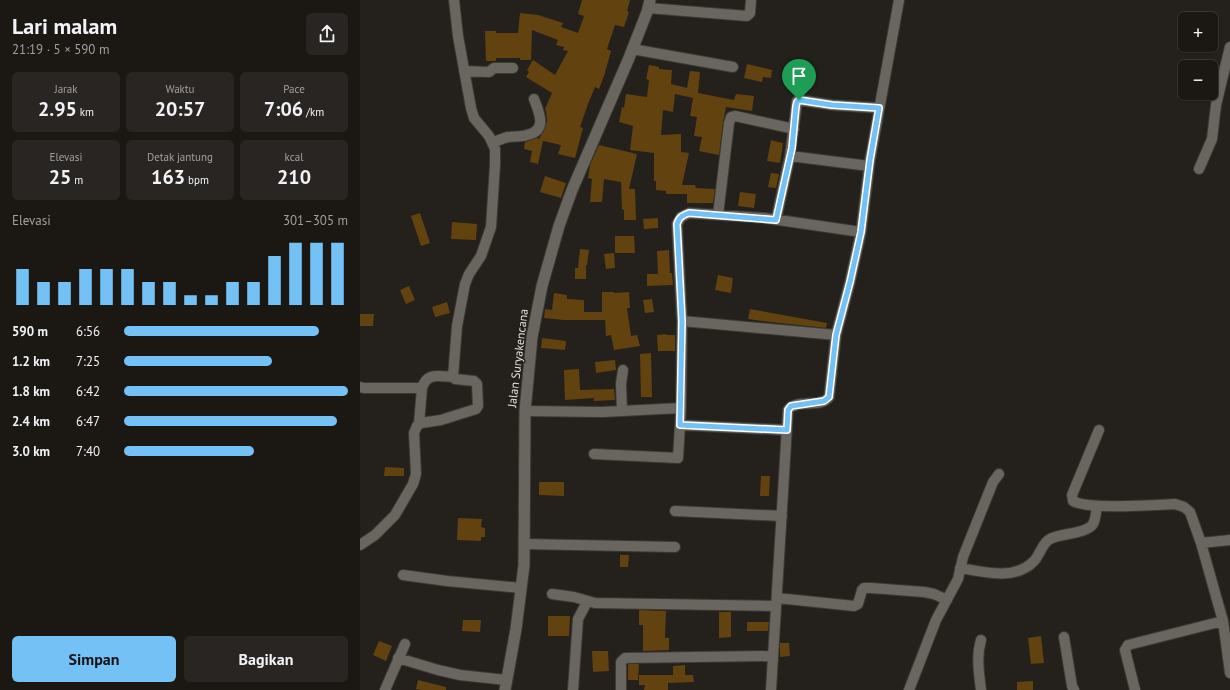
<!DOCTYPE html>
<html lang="id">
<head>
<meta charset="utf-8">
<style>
  :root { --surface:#1b1814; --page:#282522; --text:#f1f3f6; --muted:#a0a0a0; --line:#393734; --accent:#73c1f5 }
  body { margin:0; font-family:"PT Sans",sans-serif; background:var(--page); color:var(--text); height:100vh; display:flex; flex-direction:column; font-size:15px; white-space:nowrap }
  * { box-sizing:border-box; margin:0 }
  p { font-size:13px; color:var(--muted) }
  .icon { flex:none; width:22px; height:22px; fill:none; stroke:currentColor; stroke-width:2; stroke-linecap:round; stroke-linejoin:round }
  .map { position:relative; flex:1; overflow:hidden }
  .panel { display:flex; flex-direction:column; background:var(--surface); width:360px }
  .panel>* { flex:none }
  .buttons { position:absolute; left:818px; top:12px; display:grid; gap:8px }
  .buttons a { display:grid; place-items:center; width:40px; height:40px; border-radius:6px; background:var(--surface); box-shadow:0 1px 3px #0004,0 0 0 1px var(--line); font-size:20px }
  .pin { position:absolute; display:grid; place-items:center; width:34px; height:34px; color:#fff; margin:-41px -17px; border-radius:50% 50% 50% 0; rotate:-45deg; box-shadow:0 0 4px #0007 }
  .pin .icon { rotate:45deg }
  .round { display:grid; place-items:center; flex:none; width:42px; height:42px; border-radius:6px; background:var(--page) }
  .headline { display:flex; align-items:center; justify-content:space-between; height:68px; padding:0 12px }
  h1 { font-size:22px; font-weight:800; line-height:30px }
  .figures { display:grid; grid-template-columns:repeat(3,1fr); gap:6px; height:68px; padding:4px 12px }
  .figures div { display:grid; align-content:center; border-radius:6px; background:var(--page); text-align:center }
  .figures b { font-size:20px; font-weight:800 }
  .figures small { font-size:11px; font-weight:400 }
  .figures p { font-size:11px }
  .chart { height:112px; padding:8px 12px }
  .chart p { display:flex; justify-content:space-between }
  .chart svg { width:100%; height:72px; margin-top:4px; stroke:var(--accent); stroke-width:6 }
  .button { display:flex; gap:8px; margin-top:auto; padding:8px 12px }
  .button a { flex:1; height:46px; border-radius:6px; background:var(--accent); color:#111; font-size:16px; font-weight:800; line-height:46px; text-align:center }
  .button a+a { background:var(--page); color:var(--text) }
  ul { padding:0 12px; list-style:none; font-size:13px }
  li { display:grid; grid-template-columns:64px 48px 1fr; align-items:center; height:30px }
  li i { height:10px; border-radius:5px; background:var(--accent) }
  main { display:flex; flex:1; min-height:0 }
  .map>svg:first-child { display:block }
</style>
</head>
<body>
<main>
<section class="panel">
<div class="headline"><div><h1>Lari malam</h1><p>21:19 · 5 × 590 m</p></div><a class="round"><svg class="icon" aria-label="share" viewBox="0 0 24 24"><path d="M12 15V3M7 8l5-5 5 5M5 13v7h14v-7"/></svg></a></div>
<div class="figures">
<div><p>Jarak</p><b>2.95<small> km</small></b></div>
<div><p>Waktu</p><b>20:57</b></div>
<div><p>Pace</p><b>7:06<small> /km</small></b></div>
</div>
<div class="figures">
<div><p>Elevasi</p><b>25<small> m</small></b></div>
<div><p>Detak jantung</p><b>163<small> bpm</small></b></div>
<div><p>kcal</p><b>210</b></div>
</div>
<div class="chart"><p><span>Elevasi</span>301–305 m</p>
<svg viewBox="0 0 160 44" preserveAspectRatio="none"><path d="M5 44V22M15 44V30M25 44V30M35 44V22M45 44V22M55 44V22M65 44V30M75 44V30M85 44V38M95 44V38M105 44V30M115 44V30M125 44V14M135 44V6M145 44V6M155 44V6"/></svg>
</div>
<ul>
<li><b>590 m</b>6:56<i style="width:87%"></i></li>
<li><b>1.2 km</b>7:25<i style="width:66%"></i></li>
<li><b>1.8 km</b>6:42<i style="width:100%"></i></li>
<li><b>2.4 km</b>6:47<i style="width:95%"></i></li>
<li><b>3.0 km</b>7:40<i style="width:58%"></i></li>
</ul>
<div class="button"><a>Simpan</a><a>Bagikan</a></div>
</section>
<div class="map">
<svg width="870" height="690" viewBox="0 0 870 690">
  <rect width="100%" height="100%" fill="#24201b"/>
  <path fill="#62420f" d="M222 0H270L267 11 269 12 264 27 255 25 247 49 251 51 244 76 239 89 235 87 228 104 220 127 223 128 215 158 198 154 201 145 183 141 178 164 170 162 172 151 164 149 165 142 177 138 179 139 183 132 187 121 186 111 185 109 192 93 166 77 169 72 167 70 173 60 195 75 208 51 203 50 204 47 196 45 198 40 172 30 171 60H160V58H136V61H126L125 31H136V33H158L160 13 178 15 203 23 201 27 218 33 224 16 218 14Z
    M387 64 412 70 411 78 403 77 402 82 384 78Z
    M289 65 299 67V69L312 70 311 84 327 88 330 71 340 72 338 93 374 100 376 94 394 96 392 111 366 107 363 122 359 155 339 151 342 137 334 136 337 117 330 116 333 98 315 94 313 112 303 110 301 135 321 134V152L329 153 322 185H335L336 188 355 189 353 203H327V194H306V191L296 190V181H294V153L270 150 273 126 259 122 262 107 264 108 266 94 287 97 289 80 286 79Z
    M411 140 423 143 420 163 407 161Z
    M239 145 277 154 269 189H275L276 220H264V210L262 209 261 182 244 179 242 202H230L232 179 228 178 230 165Z
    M411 173 419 174 416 188 408 187Z
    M185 176 206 183 201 198 180 192Z
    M380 192 396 194 394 208 378 206Z
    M60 213 70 243 61 246 51 216Z
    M298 218V228L284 229 283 219Z
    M92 222 117 224 116 240 91 239Z
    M255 236H274L275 253H255Z
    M220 249 229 250 227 265H226V279H215V268H218Z
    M309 250 310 273H312L313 285 287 286V274H298L297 251Z
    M254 253 255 268 246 269 244 254Z
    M358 275 373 278 371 293 355 290Z
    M49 286 55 300 46 304 40 290Z
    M242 292H254V293L269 292 270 308H267L271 336 277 335 280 346 254 350 251 335 246 336 245 320H204L184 318 185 309 192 310 194 293 207 295V299L224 300V312H242Z
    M292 299 294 312 285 313 283 300Z
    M87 302 90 313 75 317 72 307Z
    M390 309 467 323 466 328 410 322 388 319Z
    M0 314H14L13 326H0Z
    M306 334V335H315V351H298L297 335Z
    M182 338 206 341 205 350 181 348Z
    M291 353 292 397H281L280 354Z
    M255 360 256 370 236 373 235 362Z
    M219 369 220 390 254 389 255 400 234 401V398L205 400 204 370Z
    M25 467 44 468V476H24Z
    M401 476H410L409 496H400Z
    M179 482H204V496L179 495Z
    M98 518 122 519 121 527 125 528V537H121V541L97 540Z
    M260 555H269L268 567H260Z
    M279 610 306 611 305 638H309V650L283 651V625H279Z
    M359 612H371V637L359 638Z
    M188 616H210L209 636H188Z
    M103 620H121L120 632 102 631Z
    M387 622H409L408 631H387Z
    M681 636 684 663 671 664 668 638Z
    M19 641 32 646 26 661 13 655Z
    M420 643H429L430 656 420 657Z
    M232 651H248L249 671 233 672Z
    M268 664H279L278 680H268Z
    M325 665V675H333L334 682 308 683V690H284L285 685H279V675H313V666Z
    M58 680 86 687V690H62L56 689Z
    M673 681V690H657V682Z"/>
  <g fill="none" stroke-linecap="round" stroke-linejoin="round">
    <defs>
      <path id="minor" d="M288 8 387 16 390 13 391 0
        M272 49 373 67
        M104 71 129 72 134 68H153
        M133 142C138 141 143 138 148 137 154 136 161 137 167 135 188 131 179 112 174 99
        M430 156 509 166
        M839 169 852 139 856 105 870 47
        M358 215 369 123 371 117 375 116 434 129
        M416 220 430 156 437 101 439 100 472 105 519 108
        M322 321 476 335
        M0 387 4 388H62
        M165 411 242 412 321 408
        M262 411 261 384 263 370
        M59 424 62 388C67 372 79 376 93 377
        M320 425 427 430
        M739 430 712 495 713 501C728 510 794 505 815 504L824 507 830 512 841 543 863 621 870 673
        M234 454 318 458 321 408 322 321 317 224 321 217 329 213 405 218 501 232
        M315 511 422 516
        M841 543 870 540
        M164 544 315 547
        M0 545 15 535 35 515 53 484 56 474 54 433 57 426 61 423 81 420 116 409 118 406 117 384 114 381 95 379 93 377 97 326 105 284 109 274 121 256 131 227 135 165V149L129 136 114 118 111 108 98 36 94 0
        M600 568C623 572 655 581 674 561 680 555 682 543 690 539 701 533 727 534 733 524 736 519 736 511 737 506
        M43 575 87 581 161 588
        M192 594 214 597 235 603 416 606
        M417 598 494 606 498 604 502 590 504 588H511L564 592 574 594 587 600
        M704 637 712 686 714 690
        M38 658 78 670 100 675 146 680
        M25 690 45 644
        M213 690 218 619 227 602
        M261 690V662L265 658 412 656
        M411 690 428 410C437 398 460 409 469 397L476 335 490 282 501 232 510 160 539 0
        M549 690 576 620 598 579 603 557 633 482 639 474
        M621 690C619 673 616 657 621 640
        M775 690 765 650 768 645 863 621"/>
      <path id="tertiary" d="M145 690 156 629 164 565 165 411 172 337 182 286 199 226 212 190 269 58 287 12 290 0"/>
    </defs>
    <use href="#minor" stroke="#3c3a36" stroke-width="12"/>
    <use href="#tertiary" stroke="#3c3a36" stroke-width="13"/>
    <use href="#minor" stroke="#696660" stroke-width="10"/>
    <use href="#tertiary" stroke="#696660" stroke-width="11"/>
  </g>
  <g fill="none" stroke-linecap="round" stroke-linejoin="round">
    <defs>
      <path id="route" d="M439 100 472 105 519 108 510 160 501 232 490 282 476 335 469 397 464 401 431 406 428 410 427 430 320 425 322 321 317 224C319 217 323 215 329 213L416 220 432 148 436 106 437 102Z"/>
    </defs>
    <use href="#route" stroke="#fff" stroke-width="8"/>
    <use href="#route" stroke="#73c1f5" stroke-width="5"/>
  </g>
  <g text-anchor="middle" stroke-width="3" stroke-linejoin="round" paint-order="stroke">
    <g font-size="12" fill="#e4e2df" stroke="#24201b">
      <text transform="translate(158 358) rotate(-83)" y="4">Jalan Suryakencana</text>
    </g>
  </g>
</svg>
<div class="buttons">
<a>+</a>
<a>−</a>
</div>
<div class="pin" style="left:439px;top:100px;background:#1e9e55"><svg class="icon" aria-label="arrive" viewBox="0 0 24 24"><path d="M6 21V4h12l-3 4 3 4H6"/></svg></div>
</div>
</main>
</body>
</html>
